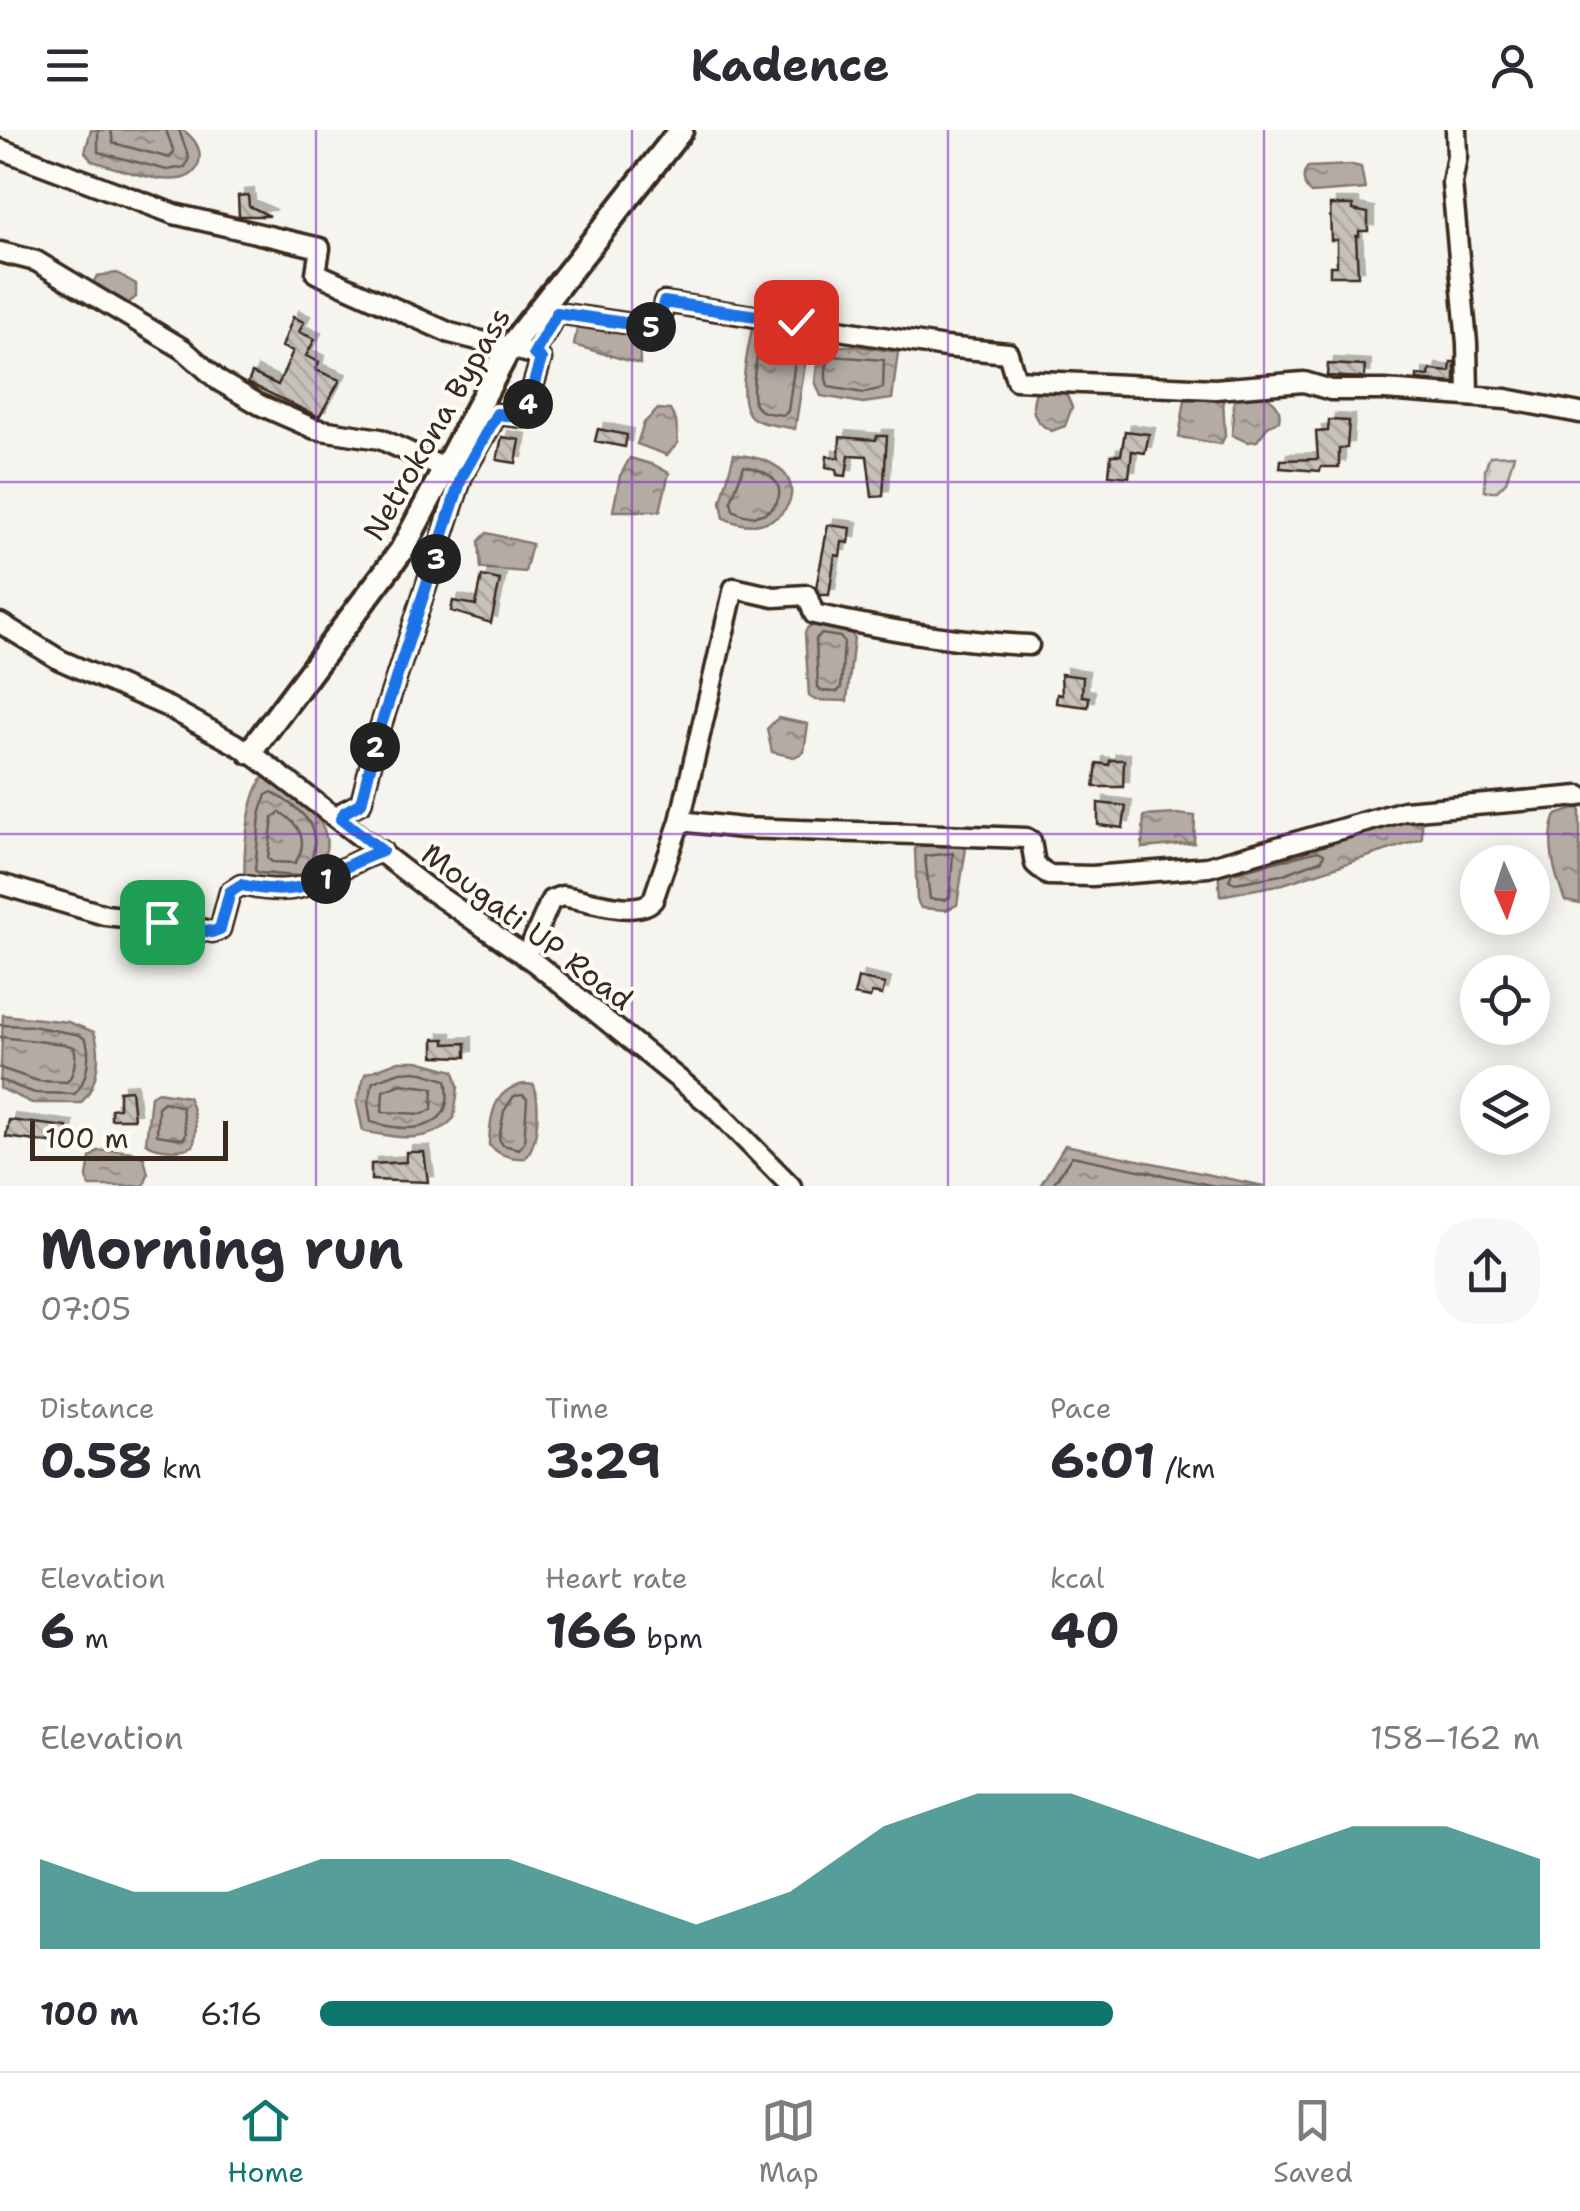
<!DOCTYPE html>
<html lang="en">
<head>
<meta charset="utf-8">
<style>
  :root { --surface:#fff; --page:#f7f7f7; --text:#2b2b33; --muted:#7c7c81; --line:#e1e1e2; --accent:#0f766e }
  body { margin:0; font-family:"Shantell Sans",sans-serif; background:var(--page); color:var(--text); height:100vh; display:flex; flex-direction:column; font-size:38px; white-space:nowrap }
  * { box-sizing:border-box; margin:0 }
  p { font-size:32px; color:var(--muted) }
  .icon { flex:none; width:55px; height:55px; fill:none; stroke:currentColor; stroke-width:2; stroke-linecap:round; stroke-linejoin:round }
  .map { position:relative; height:1056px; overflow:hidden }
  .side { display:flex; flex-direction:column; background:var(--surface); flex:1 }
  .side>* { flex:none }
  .needle { width:65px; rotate:177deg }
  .controls { position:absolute; left:1460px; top:715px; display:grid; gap:20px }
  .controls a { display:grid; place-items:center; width:90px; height:90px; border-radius:50%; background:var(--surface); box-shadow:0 5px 25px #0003; font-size:50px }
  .scale { position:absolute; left:30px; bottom:25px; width:198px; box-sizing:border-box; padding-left:10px; border:5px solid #3b2a1e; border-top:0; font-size:28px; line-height:35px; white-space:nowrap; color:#3b2a1e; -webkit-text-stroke:8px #fdfcf7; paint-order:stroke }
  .pin { position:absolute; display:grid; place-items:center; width:85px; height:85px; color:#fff; margin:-42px; border-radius:20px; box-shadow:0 5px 15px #0006 }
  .km { position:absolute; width:50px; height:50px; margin:-25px; border-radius:50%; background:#222; color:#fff; font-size:28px; line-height:50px; text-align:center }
  .round { display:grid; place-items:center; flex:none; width:105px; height:105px; border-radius:40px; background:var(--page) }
  .head { display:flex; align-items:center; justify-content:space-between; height:170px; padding:0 40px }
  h1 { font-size:55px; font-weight:700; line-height:75px }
  .figures { display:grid; grid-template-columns:repeat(3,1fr); gap:15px; height:170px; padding:10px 40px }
  .figures div { display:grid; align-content:center }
  .figures b { font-size:50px; font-weight:700 }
  .figures small { font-size:28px; font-weight:400 }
  .figures p { font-size:28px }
  .chart { height:280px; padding:20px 40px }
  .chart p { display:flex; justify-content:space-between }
  .chart svg { width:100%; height:180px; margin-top:10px; fill:var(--accent); opacity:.7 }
  ul { padding:0 40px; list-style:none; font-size:32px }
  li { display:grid; grid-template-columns:160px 120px 1fr; align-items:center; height:75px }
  li i { height:25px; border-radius:12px; background:var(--accent) }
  header { display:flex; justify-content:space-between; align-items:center; height:130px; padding:0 40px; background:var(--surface); font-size:45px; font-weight:700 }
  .menu { display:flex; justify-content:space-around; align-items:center; height:140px; border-top:2px solid var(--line); background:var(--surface); font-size:28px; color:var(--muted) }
  .menu a { display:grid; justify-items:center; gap:5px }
  .menu .selected { color:var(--accent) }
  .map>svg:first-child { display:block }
</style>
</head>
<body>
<header><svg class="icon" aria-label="menu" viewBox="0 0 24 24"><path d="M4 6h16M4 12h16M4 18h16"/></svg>Kadence<svg class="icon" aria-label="person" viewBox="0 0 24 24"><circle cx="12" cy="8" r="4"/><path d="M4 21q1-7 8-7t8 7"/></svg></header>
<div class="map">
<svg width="1580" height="1056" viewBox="0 0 1580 1056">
  <defs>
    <pattern id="park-tufts" width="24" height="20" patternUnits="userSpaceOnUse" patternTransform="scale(2.5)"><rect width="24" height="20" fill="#dad6d0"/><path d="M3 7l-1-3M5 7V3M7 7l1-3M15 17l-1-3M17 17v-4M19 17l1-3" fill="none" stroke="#bcb8b2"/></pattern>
    <pattern id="water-ripples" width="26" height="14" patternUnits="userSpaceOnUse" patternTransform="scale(2.5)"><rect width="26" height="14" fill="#b4aca4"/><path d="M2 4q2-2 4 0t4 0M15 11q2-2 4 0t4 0" fill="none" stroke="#948c85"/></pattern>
    <pattern id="building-back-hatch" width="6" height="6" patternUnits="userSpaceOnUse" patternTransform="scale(2.5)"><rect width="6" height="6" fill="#c7c1bb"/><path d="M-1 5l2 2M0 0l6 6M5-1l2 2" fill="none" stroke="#aca6a0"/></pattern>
    <filter id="shadow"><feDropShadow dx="6" dy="-6" stdDeviation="0" flood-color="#0004"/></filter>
  </defs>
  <rect width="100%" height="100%" fill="#f5f4ee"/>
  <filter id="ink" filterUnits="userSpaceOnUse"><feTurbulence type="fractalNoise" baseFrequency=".01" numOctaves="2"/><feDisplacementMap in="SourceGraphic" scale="20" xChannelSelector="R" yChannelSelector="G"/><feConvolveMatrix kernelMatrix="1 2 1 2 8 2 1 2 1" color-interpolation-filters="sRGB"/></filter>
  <g filter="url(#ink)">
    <path fill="url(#park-tufts)" stroke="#8a8077" stroke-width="2.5" d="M1514 325 1506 352 1497 361H1485V339L1490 326Z"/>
    <path fill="url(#water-ripples)" stroke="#84786e" stroke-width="2.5" d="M91 0H183C194 8 202 18 199 32 191 69 116 37 92 31L85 22Z
      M1352 35 1361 37 1365 59 1311 63C1303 57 1301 44 1308 37Z
      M117 143 136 154V167L125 176 92 155 97 146Z
      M578 194 639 205 640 234 574 215Z
      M752 198 808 215 795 299C783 296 767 295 756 290 732 279 749 219 752 198Z
      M824 216H855L898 222 892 269 863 273 821 266 815 251 819 220Z
      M1045 258 1064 259 1072 277 1065 296 1052 301C1035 293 1029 280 1036 262Z
      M1261 263C1273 270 1282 276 1279 291L1269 295 1257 311 1247 312 1232 305 1234 265Z
      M1208 265 1223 270 1225 306 1221 314 1179 307 1185 270Z
      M658 279 670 280 676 291 678 313 667 325 637 314 644 293Z
      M734 324C744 326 756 327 766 331 819 353 780 415 724 388L721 372Z
      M630 328 654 335 669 343 660 381H613L620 346Z
      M487 403 532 414 525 442 481 438 479 411Z
      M816 494 844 497 854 507 847 571 815 570 809 566 805 503 808 497Z
      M778 588 808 594 804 622 794 627 772 622 767 599Z
      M267 644C309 675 359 709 299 757L245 749C243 724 248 659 267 644Z
      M1580 677V774L1565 771C1555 745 1545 712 1556 685Z
      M1422 682V709L1283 754 1220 766 1218 737Z
      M1177 684 1195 686 1194 713 1142 718 1144 686Z
      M960 711 966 718 957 775 946 780 921 778 917 770 915 719 921 714Z
      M3 885 68 892 94 902C102 924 98 955 81 973H32L0 958Z
      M399 931H418L454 941 458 957 454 988C430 1015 395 1008 363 1001L357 973 365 944Z
      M525 954 534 955C540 975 539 1013 525 1028 510 1029 500 1025 489 1015 490 987 493 958 525 954Z
      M158 962 188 967C195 981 198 1001 193 1016 181 1022 158 1021 146 1013L151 966Z
      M1065 1015 1264 1056H1040Z
      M114 1020 131 1022 144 1028 148 1044 144 1056H89L87 1047 90 1028 98 1021Z"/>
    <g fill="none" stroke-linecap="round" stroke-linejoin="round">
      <path stroke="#6b5e54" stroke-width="2.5" d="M98 0V22L167 40 185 37 189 28 179 0
        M111 0 113 13 170 28 174 22 166 0
        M765 212 796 224 788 281 784 285C777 284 766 284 760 280 746 273 757 230 759 216Z
        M832 226 884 230 883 258 863 263 829 257C824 249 825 233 832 226Z
        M744 336C809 347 771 404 733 380L731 371Z
        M821 504 840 507 844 512 841 558 837 562 822 561 818 557 816 509Z
        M272 662C298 678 322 693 312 727 309 737 307 742 297 746L259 743 255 740 260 685 266 665Z
        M280 682C301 695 309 712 295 733L272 732 268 728 273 688Z
        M1318 721 1324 724 1322 730 1281 745 1235 753 1229 750 1232 743Z
        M953 723 950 767 945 770 930 769 925 726Z
        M0 895 32 896 80 905 86 910C91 927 87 950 75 964L35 963 0 950
        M0 907 64 914 74 917C77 926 74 945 67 952L38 951 0 938
        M416 941 446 950C457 1003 408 1003 371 992L368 973 373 952 400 942Z
        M402 954 433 958 432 979 423 984 382 982 383 961Z
        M514 966 523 965 527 969 524 1013 519 1019 503 1015 499 1009 504 981Z
        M164 972 182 977 186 1004 183 1009 157 1005 158 977Z
        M1052 1056 1072 1026 1215 1056"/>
    </g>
    <path fill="url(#building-back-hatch)" stroke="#3b2a1e" stroke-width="2.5" filter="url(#shadow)" d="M248 65 249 76 270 86H239L238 66Z
      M1330 75H1353V80L1368 83V101H1359V106H1356L1358 146H1330V136H1337V110H1331Z
      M293 187 304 192 299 202 315 209 306 226 319 232 316 240 340 250 319 287 248 253 252 243 278 255 293 221 282 217Z
      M1451 232H1455V253L1417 250V245L1429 246 1430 240 1450 242Z
      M1328 234 1365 236 1364 248 1327 246Z
      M1329 290 1349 291 1347 318 1339 319V337H1321L1320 341 1280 338 1281 330 1318 329 1316 302 1328 301Z
      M598 299 627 305 625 317 595 311Z
      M1125 301 1149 304 1145 323 1132 321 1129 347 1109 345 1111 325H1121Z
      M877 306H887L883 366 872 367 867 326 849 325 846 346 837 345 836 339 826 337 827 326 839 328 840 307 876 310Z
      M502 307 520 310 516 333 497 330Z
      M828 395 851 398 849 413 842 412 840 426 835 425 829 465H820L816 458Z
      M482 446 500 450 491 493 451 481 453 471 476 475Z
      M1061 544 1083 547 1082 566 1089 567 1088 577 1056 573 1057 564 1062 565Z
      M1110 630H1124L1123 657H1094L1097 633 1109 635Z
      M1098 673 1126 676 1123 698 1098 695Z
      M858 848 885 854 882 865 872 863 870 868 854 865Z
      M434 909H445V914L466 913V927L434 926Z
      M131 960 134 989H111V979L119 978V961Z
      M9 990 67 997 65 1015 6 1007Z
      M406 1022H424L428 1052 371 1050V1034L406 1032Z"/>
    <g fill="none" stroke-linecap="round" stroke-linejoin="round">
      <defs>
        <path id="minor" d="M1456 0 1457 26 1452 53 1467 213 1468 265
          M0 19 174 84 320 118 316 143 450 203 533 224 557 183 659 198 664 172 945 217 1008 223 1016 250 1215 259 1304 252 1331 260H1385L1506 269 1580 283
          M0 122 36 131 183 219 219 251 260 275 315 299 380 309 462 346 380 598 361 673 345 681 341 689
          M462 346 497 284 524 287 541 229 533 224
          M0 493 60 530 168 577 250 622 427 758 534 832 713 977 791 1056
          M680 691 742 698 1026 708 1031 711 1035 734 1048 745 1092 746 1208 737 1404 681 1580 666
          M0 754 105 785 179 793 212 802 220 799 230 762 241 755C315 771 320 743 382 721
          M526 827 551 770 562 766C586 769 636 788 653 770L680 691 734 458 774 467 807 465 814 484C886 500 955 512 1029 515"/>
        <path id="major" d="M250 622 402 420 509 218 681 0"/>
      </defs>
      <use href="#minor" stroke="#3b2a1e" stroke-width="25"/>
      <use href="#major" stroke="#3b2a1e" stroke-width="30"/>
      <use href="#minor" stroke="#fdfcf7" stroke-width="18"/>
      <use href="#major" stroke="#fdfcf7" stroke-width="22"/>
    </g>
  </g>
  <g fill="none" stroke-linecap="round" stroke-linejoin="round" filter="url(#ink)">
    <defs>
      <path id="route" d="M162 792 212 802 220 799 230 762 241 755C315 771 319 743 382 721L341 689 345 682 361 673 380 598 462 346 497 284 524 287 541 229 534 224 557 183 658 198 664 172 796 192"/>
    </defs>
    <use href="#route" stroke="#fff" stroke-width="20"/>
    <use href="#route" stroke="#1a73e8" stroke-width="12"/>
  </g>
  <path fill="none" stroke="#7b2cbf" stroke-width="2.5" stroke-opacity="0.55" d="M316 0V1056M632 0V1056M948 0V1056M1264 0V1056M0 352H1580M0 704H1580"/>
  <g text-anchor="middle" stroke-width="8" stroke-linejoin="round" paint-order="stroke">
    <g font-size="30" fill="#3b2a1e" stroke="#fdfcf7">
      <text transform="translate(437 294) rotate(-60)" y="10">Netrokona Bypass</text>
      <text transform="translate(527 797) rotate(37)" y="10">Mougati UP Road</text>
    </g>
  </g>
</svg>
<div class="controls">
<a><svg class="needle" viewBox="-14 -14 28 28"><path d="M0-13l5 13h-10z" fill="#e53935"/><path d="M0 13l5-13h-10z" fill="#7c7c81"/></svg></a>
<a><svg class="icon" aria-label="locate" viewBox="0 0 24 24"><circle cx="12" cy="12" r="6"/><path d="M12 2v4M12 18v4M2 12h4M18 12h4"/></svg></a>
<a><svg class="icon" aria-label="layers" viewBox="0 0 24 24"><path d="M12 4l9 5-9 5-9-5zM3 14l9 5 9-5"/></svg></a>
</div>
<div class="scale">100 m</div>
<div class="pin" style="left:162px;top:792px;background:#1e9e55"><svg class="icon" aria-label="arrive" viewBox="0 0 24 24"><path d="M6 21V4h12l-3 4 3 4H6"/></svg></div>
<div class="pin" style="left:796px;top:192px;background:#d93025"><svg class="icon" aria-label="check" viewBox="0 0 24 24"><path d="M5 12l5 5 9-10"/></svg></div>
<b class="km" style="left:326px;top:749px">1</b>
<b class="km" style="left:375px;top:617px">2</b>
<b class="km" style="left:436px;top:429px">3</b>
<b class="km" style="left:528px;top:274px">4</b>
<b class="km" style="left:651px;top:197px">5</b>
</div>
<section class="side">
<div class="head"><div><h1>Morning run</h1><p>07:05</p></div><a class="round"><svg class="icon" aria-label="share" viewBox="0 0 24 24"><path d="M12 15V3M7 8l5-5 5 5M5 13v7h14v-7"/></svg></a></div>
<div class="figures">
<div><p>Distance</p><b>0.58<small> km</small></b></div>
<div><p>Time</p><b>3:29</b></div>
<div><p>Pace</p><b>6:01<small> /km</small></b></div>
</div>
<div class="figures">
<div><p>Elevation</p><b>6<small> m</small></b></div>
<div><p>Heart rate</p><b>166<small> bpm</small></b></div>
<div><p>kcal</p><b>40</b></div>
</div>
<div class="chart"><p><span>Elevation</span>158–162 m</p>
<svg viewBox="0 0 160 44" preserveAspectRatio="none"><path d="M0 44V22L10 30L20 30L30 22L40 22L50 22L60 30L70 38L80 30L90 14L100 6L110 6L120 14L130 22L140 14L150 14L160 22V44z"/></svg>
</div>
<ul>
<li><b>100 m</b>6:16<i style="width:65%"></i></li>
</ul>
</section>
<nav class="menu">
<a class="selected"><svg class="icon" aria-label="home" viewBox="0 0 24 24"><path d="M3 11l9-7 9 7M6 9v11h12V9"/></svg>Home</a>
<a><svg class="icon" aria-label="map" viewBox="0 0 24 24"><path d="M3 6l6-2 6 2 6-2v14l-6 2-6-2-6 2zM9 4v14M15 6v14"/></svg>Map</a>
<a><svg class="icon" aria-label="saved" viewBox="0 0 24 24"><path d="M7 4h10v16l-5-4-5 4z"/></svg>Saved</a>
</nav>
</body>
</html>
